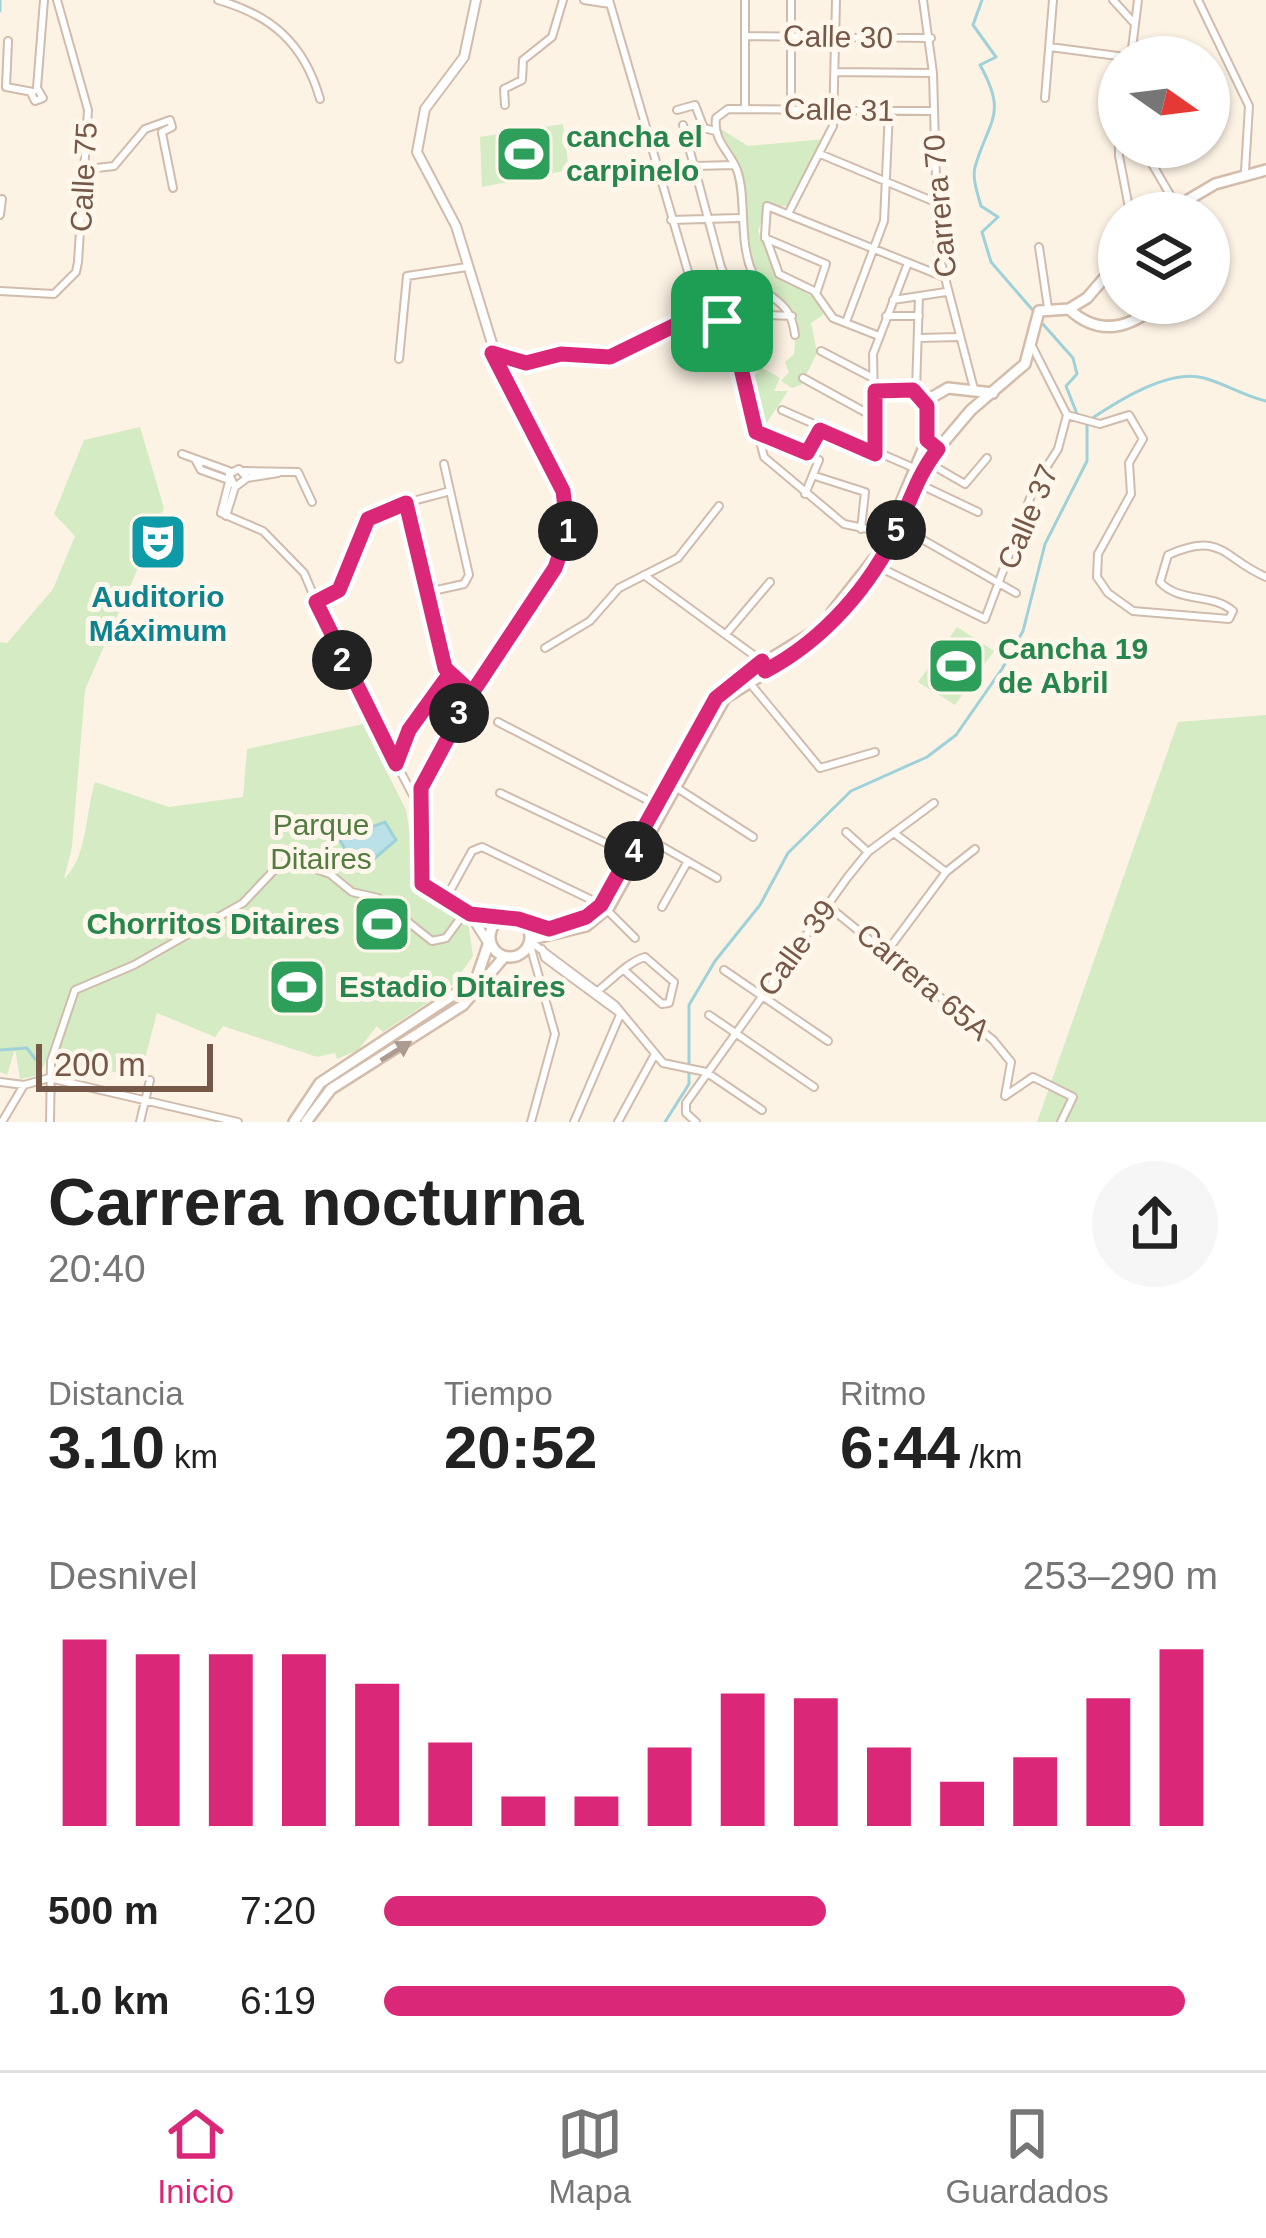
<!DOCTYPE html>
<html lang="es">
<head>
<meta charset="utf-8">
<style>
  :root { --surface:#fff; --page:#f6f6f6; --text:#222; --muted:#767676; --line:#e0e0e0; --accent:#db2777 }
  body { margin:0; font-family:Arial,sans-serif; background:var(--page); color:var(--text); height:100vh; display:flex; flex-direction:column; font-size:45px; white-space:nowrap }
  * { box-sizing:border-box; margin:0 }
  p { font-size:39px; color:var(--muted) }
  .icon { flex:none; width:66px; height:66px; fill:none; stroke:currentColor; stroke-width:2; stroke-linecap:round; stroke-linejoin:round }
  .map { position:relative; height:1122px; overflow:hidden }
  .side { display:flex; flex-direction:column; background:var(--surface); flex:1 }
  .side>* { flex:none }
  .needle { width:78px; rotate:104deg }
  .buttons { position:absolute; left:1098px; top:36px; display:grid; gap:24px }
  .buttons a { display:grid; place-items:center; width:132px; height:132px; border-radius:50%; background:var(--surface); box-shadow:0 3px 9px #0004; font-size:60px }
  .scale { position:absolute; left:36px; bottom:30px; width:177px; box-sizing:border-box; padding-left:12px; border:6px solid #765849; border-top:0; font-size:33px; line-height:42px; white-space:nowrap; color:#765849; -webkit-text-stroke:9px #fff7eb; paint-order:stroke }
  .pin { position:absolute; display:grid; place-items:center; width:102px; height:102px; color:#fff; margin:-51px; border-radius:24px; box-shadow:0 6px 18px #0006 }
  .km { position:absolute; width:60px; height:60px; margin:-30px; border-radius:50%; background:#222; color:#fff; font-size:33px; line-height:60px; text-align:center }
  .round { display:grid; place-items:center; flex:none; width:126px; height:126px; border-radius:63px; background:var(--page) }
  .head { display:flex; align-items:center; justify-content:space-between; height:204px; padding:0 48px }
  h1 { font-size:66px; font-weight:700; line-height:90px }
  .metrics { display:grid; grid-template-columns:repeat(3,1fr); gap:18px; height:204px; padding:12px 48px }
  .metrics div { display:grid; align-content:center }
  .metrics b { font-size:60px; font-weight:700 }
  .metrics small { font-size:33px; font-weight:400 }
  .metrics p { font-size:33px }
  .chart { height:336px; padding:24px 48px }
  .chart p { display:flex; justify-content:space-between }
  .chart svg { width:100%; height:216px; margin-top:12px; stroke:var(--accent); stroke-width:6 }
  ul { padding:0 48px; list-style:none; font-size:39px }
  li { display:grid; grid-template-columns:192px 144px 1fr; align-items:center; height:90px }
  li i { height:30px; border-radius:15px; background:var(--accent) }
  .tabs { display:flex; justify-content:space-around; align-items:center; height:168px; border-top:3px solid var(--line); background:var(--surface); font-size:33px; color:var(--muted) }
  .tabs a { display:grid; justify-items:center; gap:6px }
  .tabs .on { color:var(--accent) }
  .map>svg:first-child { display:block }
</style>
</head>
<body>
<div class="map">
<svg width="1266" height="1122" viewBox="0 0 1266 1122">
  <rect width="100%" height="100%" fill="#fdf3e5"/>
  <path fill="#d4ebc3" d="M563 124 569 170 482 187 480 137Z
    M719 128 748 146 825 139 791 206H767L758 231 777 275 824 304 823 315 811 323 817 353 801 385 792 388 781 381 789 372 785 362 794 354C799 301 786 311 755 277L743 217V172Z
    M761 367 780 378 774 391H788L763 428 746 388Z
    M140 427 164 508 85 690 72 847 64 879C88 856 85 814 95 782L169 807 243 797 247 749 363 724 406 810 419 890 468 922 473 956 450 988 383 1032 377 1026 358 1050 337 1059 335 1053 317 1057 223 1026 215 1037 157 1013 140 1077 47 1059 39 1075 20 1079 15 1049 7 1075 0 1072V642L7 643 53 589 75 536 54 514 84 440Z
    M957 627 994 651 955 705 918 682Z
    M1266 715V1122H1037L1178 722Z"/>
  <path fill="#b9e1e7" stroke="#9fd1d9" stroke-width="3" d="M385 822 396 840 359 872 339 839Z"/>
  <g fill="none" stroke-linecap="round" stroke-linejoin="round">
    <path stroke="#9fd1d9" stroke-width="3" d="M982 0 973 25 996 57 980 65C1008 115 989 119 975 167 972 179 978 195 981 206L998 217 982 232 991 262 1036 314
      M0 1V11
      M1041 322 1073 358 1077 374 1066 386 1077 414
      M1088 421C1116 402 1169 368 1204 378 1226 384 1244 396 1266 401
      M0 1050 27 1048 35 1059
      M665 1122 689 1084V1005L715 961 760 905 788 853 851 791 927 757 956 735 1002 669 1023 631 1045 544 1087 461V424"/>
    <defs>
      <path id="minor" d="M218 0C271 15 304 43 320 99
        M584 0 610 4
        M609 0 700 313 732 330 764 457 844 524 888 533
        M923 0 933 73 938 251 974 389
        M1113 0 1134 23
        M1198 0 1249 106 1245 171
        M745 36 931 38
        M8 41 6 87 33 92
        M1050 47 1125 57
        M1131 57 1138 0
        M836 72 933 73
        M31 93 35 101 43 98 37 88 44 0
        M1045 98 1053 0
        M505 105 504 89 522 80 523 60 552 37 563 0
        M745 109V0
        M791 109V0
        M1119 109V156L1130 213
        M677 110 695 105 704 128 715 131
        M683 125 721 267 742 314 792 316
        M162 133 173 188
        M820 154 935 202
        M1151 162 1176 205
        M655 167 734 165
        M88 169 114 166 145 129 170 120 172 127 162 132
        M789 212 833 126 836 0
        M0 215 2 199
        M671 220 739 218
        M765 238 826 264 816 294
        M1039 247 1048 308
        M0 291 54 294 76 272 78 262 88 110 57 0
        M893 300 946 292
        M886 316H919
        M846 322 884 221 889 111
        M795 335C790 295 767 304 753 274 738 242 747 197 737 170 729 150 713 141 716 118L728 109 933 111
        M879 336 833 318 814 291 779 274 765 235 767 206 944 277
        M920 338 958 337
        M1033 348 1067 415 1100 424 1129 415 1143 439 1129 463 1131 494 1098 554 1097 577 1108 593 1133 611 1229 619 1233 611C1213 593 1179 603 1160 582L1168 555C1223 531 1222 558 1266 577
        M821 351 873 378
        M496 354 526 363 552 355 610 357 700 313
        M399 359 407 276 467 267
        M803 378 874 417
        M875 390H916L927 406
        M916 390 919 296
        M782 410 914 468
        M756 432 770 434 819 460 805 494
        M807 453 820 430
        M182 454 229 471
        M875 454 873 354 908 263
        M195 459 201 470 229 480
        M927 462 965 484 987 458
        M243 471 298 472 312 502
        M815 476 865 492 861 529
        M247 478 278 473
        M229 482 221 513 263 531 304 573 337 650 419 807
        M919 484 978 512
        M406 503 445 668 472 693
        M226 516 235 487 229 474 239 469 247 478 235 487
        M899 526 1016 593
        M877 566 985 619 1035 485 1058 449 1067 415
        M644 575 763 662
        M428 592 464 584 469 575 444 464
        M316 602 339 590C380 504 351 518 450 491
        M726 634 770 582
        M545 648 590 621 619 588 678 558 719 506
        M749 682 820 768 875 752
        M498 722 655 804
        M396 764 409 730 448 676
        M677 788 753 837
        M500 793 627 853
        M846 832 868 852
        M894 833 946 872
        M649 839 717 878
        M445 900 472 851 482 847 598 903
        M828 906 993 1040 1011 1062 1005 1096 1033 1077 1073 1097 1061 1122
        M662 907 688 861
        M607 910 635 938
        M531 942 615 1005 663 1063 706 1072 762 1110
        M530 945 555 1034 531 1122
        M542 949 545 958 621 1014
        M888 950 946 872 975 849
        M724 970 828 1041
        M599 990C613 979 628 962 645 957L674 982 669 1003 662 1004 624 970
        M709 1015 814 1087
        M0 1082 24 1085 49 1078 238 1122
        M2 1122 24 1085
        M50 1122 51 1061 75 990 134 965 243 903 277 867 307 866 330 874 352 892 378 898 432 941 446 938 465 912
        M140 1122 150 1080
        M574 1122 620 1015
        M618 1122 655 1054
        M696 1122 686 1113V1103L847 878 868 852 934 803"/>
      <path id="tertiary" d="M476 0 464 57 425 109 417 152 456 226 502 376 563 491 568 531 555 568 451 727 426 774 419 807 422 883 470 914 487 941
        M472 914 508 918"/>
      <path id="secondary" d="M1166 213 1215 184 1266 170
        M1069 309C1099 337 1130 329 1159 303
        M890 529 927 440 929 399 948 388 993 393
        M832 612 874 559
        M490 937a20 20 0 1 1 40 0a20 20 0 1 1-40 0Z
        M525 922 549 929 595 912 724 687 812 633
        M532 939 586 926 609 907 725 698 804 649 856 594 899 526 927 462 971 410 1025 364 1039 311 1069 309 1087 298 1119 261
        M294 1122 320 1083 476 980 488 945
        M306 1122 331 1089 463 1005 504 957"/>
    </defs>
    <use href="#minor" stroke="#d0bcad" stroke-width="10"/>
    <use href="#tertiary" stroke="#d0bcad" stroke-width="12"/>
    <use href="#secondary" stroke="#d4bcab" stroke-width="14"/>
    <use href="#minor" stroke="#fff" stroke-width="6"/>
    <use href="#tertiary" stroke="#fff" stroke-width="8"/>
    <use href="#secondary" stroke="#fff" stroke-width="9"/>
  </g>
  <defs><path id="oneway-solid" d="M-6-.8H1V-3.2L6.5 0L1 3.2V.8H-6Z" transform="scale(3)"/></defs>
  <use fill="#ad9b92" href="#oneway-solid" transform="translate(396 1051) rotate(-32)"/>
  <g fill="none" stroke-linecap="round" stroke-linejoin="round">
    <defs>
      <path id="route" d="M722 321 700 313 610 357 561 354 526 363 492 353 563 491 568 531 555 568 472 693 448 676 409 730 396 764 316 602 339 590 368 519 406 503 445 668 472 693 421 788 422 884 470 914 518 919 549 929 586 917 601 905 716 698 762 661 765 671C824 640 871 586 899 526 911 498 919 473 938 449L927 440V406L913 390 875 391V454L820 430 807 453 756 432 732 330 722 321"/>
    </defs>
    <use href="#route" stroke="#fff" stroke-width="24"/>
    <use href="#route" stroke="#db2777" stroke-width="15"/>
  </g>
  <defs>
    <symbol id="stadium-square" viewBox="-11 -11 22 22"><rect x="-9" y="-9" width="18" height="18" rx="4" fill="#2e9e5b" stroke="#fff7eb"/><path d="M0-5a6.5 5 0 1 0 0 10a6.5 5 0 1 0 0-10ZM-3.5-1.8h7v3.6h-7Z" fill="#fff"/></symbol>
    <symbol id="theatre-square" viewBox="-11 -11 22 22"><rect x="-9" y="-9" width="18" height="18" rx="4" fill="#0f9aa8" stroke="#fff7eb"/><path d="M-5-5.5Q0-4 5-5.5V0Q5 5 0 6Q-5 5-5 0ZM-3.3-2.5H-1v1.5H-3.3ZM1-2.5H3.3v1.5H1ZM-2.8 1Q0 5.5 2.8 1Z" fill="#fff"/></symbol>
  </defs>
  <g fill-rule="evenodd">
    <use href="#stadium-square" x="491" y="121" width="66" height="66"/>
    <use href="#theatre-square" x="125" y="509" width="66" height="66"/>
    <use href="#stadium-square" x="923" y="633" width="66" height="66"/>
    <use href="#stadium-square" x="349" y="891" width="66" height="66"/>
    <use href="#stadium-square" x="264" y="954" width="66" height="66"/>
  </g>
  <g text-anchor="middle" stroke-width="10" stroke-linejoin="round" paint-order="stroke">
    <g font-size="30" fill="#765849" stroke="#fff7eb">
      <text transform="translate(838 37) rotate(1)" y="10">Calle 30</text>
      <text transform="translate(839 110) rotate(1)" y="10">Calle 31</text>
      <text transform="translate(84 177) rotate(-87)" y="10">Calle 75</text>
      <text transform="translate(940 206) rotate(-95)" y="10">Carrera 70</text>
      <text transform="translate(1028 517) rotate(-67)" y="10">Calle 37</text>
      <text transform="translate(797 948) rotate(-54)" y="10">Calle 39</text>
      <text transform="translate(923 982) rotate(40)" y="10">Carrera 65A</text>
    </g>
    <g font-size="30" font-weight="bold" fill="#27864d" stroke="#fff7eb" text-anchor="start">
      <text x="566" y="147">cancha el<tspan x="566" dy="34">carpinelo</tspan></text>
      <text x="998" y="659">Cancha 19<tspan x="998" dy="34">de Abril</tspan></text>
      <text x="340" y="934" text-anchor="end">Chorritos Ditaires</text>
      <text x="339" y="997">Estadio Ditaires</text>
    </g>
    <g font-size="30" font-weight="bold" fill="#0d838f" stroke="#fff7eb">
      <text x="158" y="607">Auditorio<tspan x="158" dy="34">Máximum</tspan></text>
    </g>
    <g font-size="30" fill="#547c41" stroke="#fff7eb">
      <text x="321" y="835">Parque<tspan x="321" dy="34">Ditaires</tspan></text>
    </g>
  </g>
</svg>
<div class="buttons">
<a><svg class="needle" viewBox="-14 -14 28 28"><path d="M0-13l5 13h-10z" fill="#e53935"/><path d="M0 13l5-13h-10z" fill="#767676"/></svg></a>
<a><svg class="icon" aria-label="layers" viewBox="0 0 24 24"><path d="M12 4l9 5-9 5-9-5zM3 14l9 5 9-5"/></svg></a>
</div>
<div class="scale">200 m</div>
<div class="pin" style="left:722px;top:321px;background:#1e9e55"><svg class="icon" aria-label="arrive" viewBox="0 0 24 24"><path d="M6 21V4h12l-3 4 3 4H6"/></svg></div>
<b class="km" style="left:568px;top:531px">1</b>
<b class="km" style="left:342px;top:660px">2</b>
<b class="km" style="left:459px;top:713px">3</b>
<b class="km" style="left:634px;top:851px">4</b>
<b class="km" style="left:896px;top:530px">5</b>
</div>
<section class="side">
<div class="head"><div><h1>Carrera nocturna</h1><p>20:40</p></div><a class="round"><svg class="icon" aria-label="share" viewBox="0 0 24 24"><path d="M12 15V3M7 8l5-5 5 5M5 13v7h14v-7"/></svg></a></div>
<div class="metrics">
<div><p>Distancia</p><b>3.10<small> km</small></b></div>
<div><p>Tiempo</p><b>20:52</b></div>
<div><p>Ritmo</p><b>6:44<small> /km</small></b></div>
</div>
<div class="chart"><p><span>Desnivel</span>253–290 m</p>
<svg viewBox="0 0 160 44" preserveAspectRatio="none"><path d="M5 44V6M15 44V9M25 44V9M35 44V9M45 44V15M55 44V27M65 44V38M75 44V38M85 44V28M95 44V17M105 44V18M115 44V28M125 44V35M135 44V30M145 44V18M155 44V8"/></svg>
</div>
<ul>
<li><b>500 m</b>7:20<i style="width:53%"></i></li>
<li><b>1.0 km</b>6:19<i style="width:96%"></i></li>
</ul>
</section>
<nav class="tabs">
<a class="on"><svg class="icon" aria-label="home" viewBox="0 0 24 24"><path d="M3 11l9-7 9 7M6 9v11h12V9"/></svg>Inicio</a>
<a><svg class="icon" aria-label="map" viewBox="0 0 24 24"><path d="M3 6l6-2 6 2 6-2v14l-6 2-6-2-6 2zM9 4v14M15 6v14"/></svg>Mapa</a>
<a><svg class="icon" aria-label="saved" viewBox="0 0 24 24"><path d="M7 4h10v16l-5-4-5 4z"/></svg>Guardados</a>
</nav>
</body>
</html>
